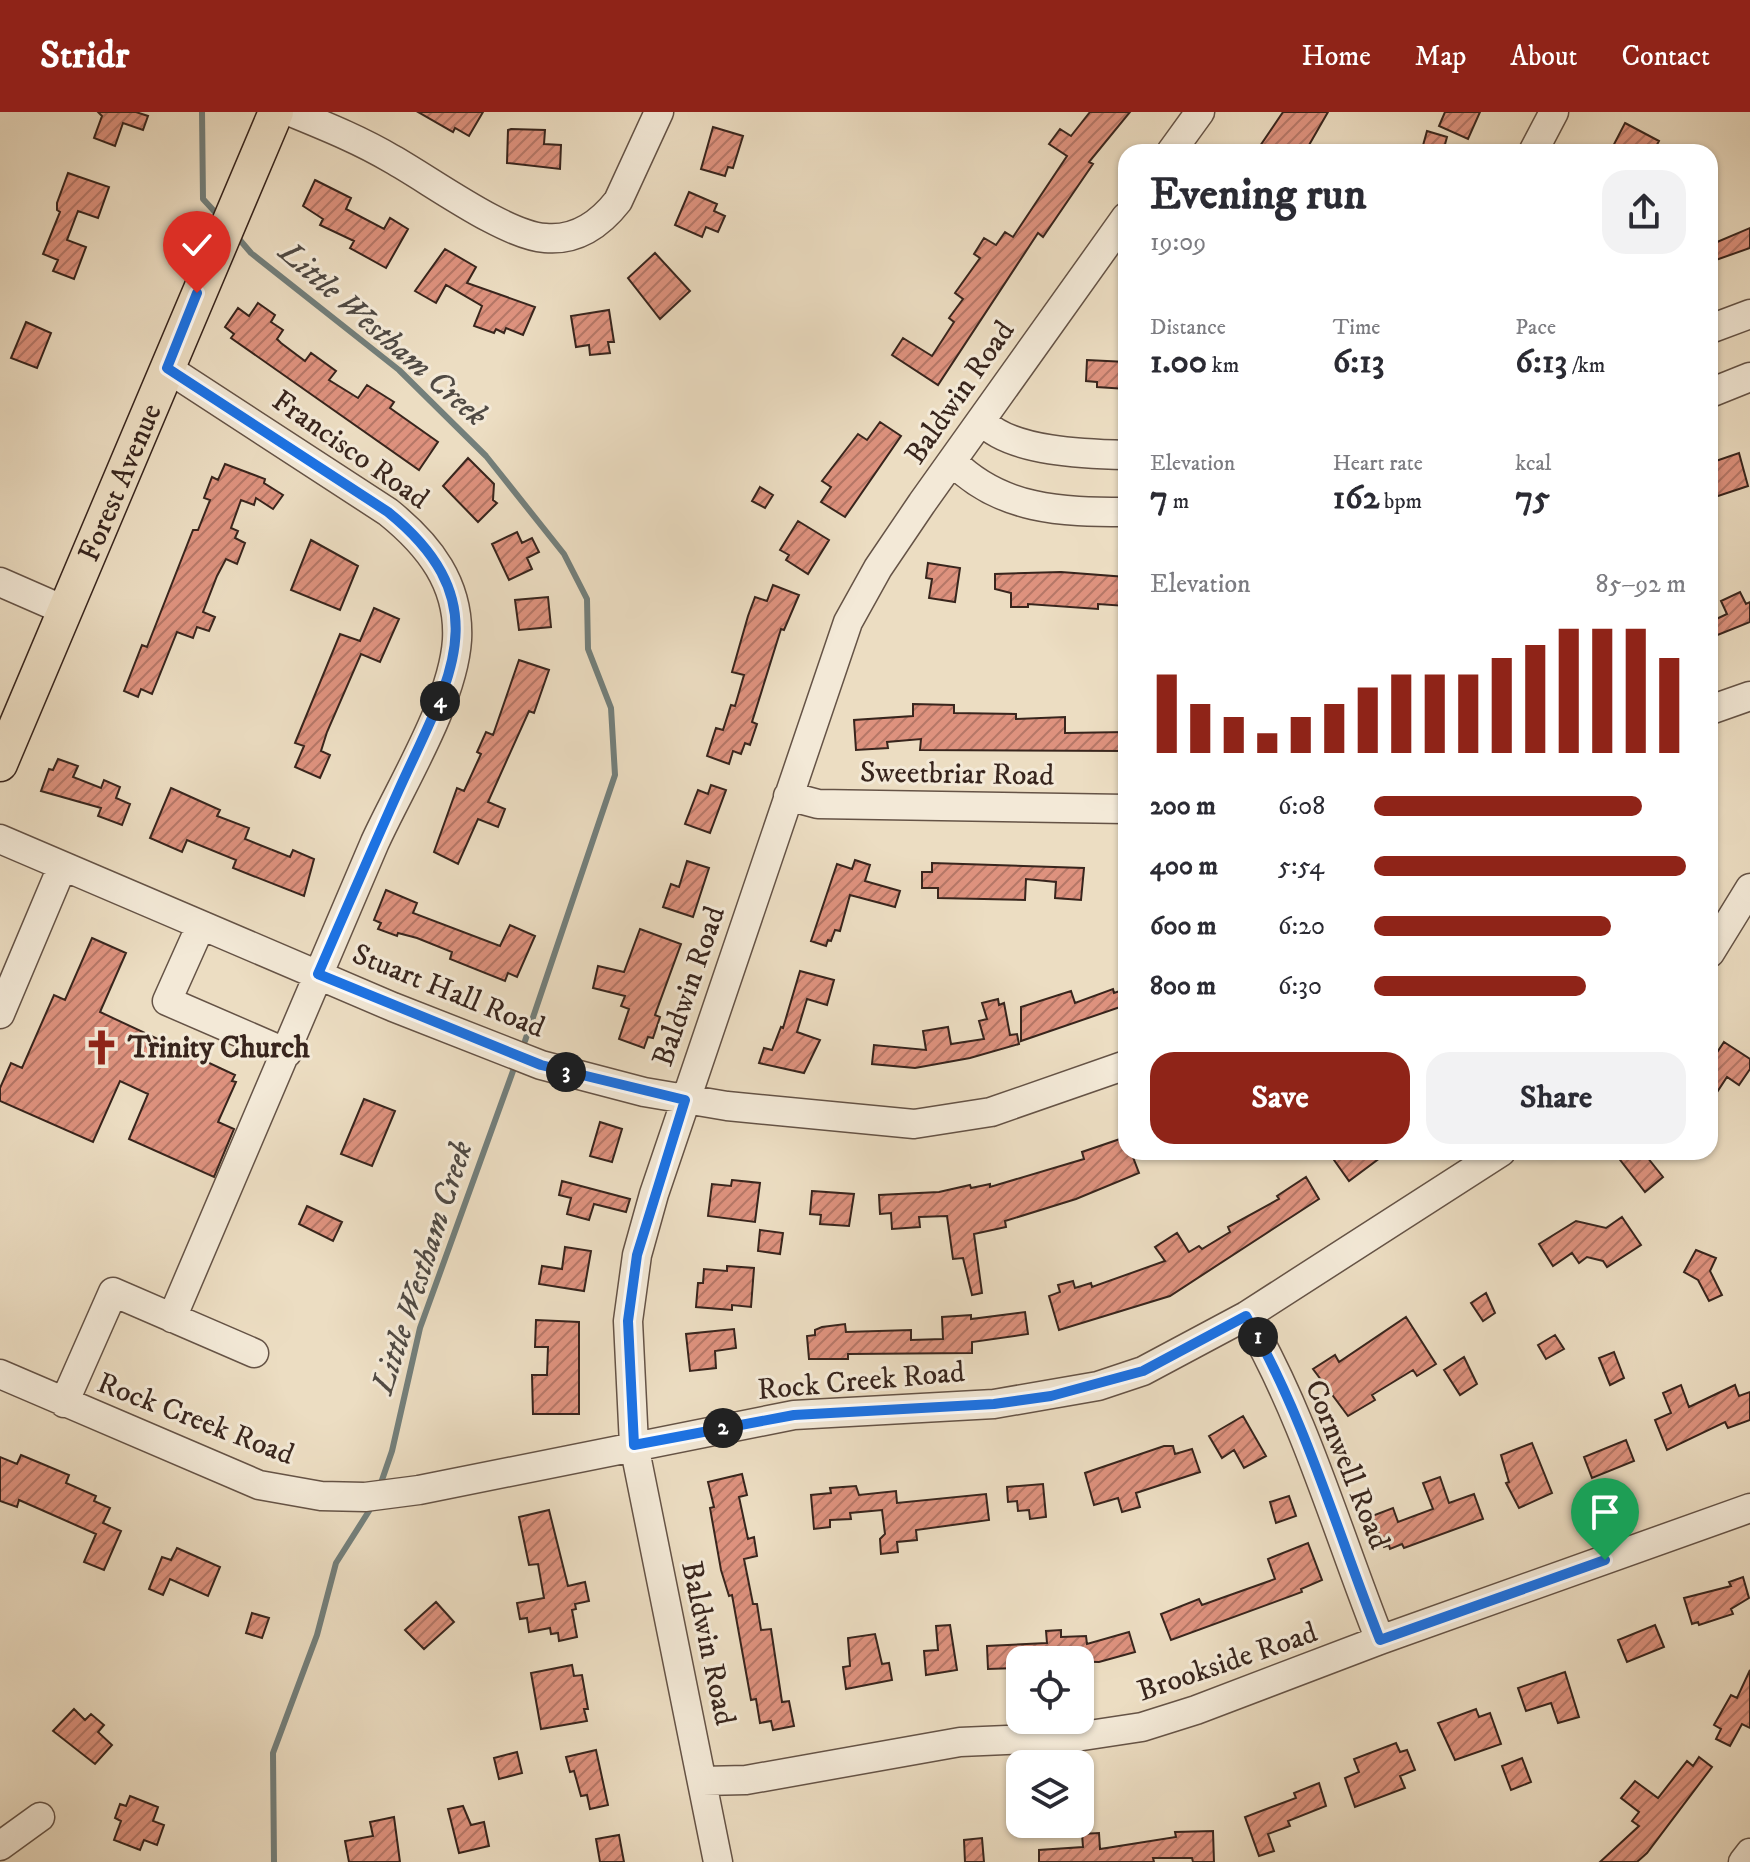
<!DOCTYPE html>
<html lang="en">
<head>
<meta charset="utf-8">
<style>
  :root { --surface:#fff; --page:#f2f2f3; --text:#2b2b33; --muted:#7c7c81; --accent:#8f2418 }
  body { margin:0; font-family:"IM FELL DW Pica",serif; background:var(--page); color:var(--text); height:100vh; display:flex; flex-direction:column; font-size:30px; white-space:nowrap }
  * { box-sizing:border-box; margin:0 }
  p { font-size:26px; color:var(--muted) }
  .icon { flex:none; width:44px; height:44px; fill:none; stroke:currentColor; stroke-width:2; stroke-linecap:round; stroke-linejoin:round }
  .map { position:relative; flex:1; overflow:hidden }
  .drawer { position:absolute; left:1118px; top:32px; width:600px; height:1016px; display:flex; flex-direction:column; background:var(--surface); border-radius:24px; box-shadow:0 2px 6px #0004 }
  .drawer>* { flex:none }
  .controls { position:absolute; left:1006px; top:1534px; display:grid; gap:16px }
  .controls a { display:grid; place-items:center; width:88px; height:88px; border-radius:16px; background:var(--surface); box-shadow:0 2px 6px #0004; font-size:40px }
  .pin { position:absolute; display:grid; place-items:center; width:68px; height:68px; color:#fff; margin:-82px -34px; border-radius:50% 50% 50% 0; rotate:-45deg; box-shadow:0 0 8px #0007 }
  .pin .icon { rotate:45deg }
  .km { position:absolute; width:40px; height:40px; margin:-20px; border-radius:50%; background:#222; color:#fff; font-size:22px; line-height:40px; text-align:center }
  .round { display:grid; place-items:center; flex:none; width:84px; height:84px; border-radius:24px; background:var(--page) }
  .summary { display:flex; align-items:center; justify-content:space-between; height:136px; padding:0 32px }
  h1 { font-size:44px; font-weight:700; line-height:60px }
  .stats { display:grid; grid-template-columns:repeat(3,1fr); gap:12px; height:136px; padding:8px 32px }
  .stats div { display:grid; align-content:center }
  .stats b { font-size:34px; font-weight:700 }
  .stats small { font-size:22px; font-weight:400 }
  .stats p { font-size:22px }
  .chart { height:224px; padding:16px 32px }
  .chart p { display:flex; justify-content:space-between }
  .chart svg { width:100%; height:144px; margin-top:8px; stroke:var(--accent); stroke-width:6 }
  .primary-button { display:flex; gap:16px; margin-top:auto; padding:16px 32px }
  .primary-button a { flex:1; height:92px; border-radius:24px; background:var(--accent); color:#fff; font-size:32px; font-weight:700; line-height:92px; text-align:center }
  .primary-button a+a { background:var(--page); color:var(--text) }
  ul { padding:0 32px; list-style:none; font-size:26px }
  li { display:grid; grid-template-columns:128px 96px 1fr; align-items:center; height:60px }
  li i { height:20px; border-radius:10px; background:var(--accent) }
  header { display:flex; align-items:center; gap:48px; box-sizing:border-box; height:112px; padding:0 40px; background:var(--accent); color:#fff }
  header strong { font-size:38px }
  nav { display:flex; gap:44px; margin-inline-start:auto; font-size:28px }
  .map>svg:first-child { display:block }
</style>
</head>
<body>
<header>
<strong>Stridr</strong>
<nav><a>Home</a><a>Map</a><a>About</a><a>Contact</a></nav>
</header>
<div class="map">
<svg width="1750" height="1750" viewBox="0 0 1750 1750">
  <defs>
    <pattern id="building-hatch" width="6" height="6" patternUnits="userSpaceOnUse" patternTransform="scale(2)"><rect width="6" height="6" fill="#de927e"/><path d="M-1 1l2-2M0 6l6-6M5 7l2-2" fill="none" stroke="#b57767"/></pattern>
  </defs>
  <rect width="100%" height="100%" fill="#ecddc2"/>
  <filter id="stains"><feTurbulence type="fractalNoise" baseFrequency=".0025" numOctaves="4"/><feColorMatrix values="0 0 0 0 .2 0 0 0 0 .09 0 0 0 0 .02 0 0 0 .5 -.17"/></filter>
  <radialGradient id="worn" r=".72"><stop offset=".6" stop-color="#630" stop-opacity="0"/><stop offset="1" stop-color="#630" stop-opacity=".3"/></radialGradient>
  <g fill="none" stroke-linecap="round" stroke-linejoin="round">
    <path stroke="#737f7b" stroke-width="6" d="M202 0 203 87 215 100
      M239 127 251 141 399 258 486 344 564 442 587 487 588 537 611 596 615 663 525 929
      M382 1368 392 1339 420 1216 513 959
      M274 1750 273 1641 317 1523 336 1451 369 1399"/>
  </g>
  <path fill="url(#building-hatch)" stroke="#38251d" stroke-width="2" d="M98 0H136L148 4 143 18 123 11 115 34 94 26 102 4Z
    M418 0H483L469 24 455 16 453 20Z
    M1090 0H1130L1089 50 1093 52 1043 125 1038 121 938 273 892 243 903 226 932 244 954 210 949 206 963 187 955 181 980 146 974 142 984 126 996 133 1005 120 1013 125 1067 44 1049 32 1060 17 1071 24Z
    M1283 0H1328L1305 40H1269L1260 34Z
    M1445 0H1480L1468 27 1439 14Z
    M1625 11 1659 29 1653 40H1610Z
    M713 15 743 24 733 56 728 55 725 64 701 57Z
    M511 17 545 18 544 32 561 33 560 57 507 51 508 18Z
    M1427 19 1447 25 1443 40 1422 37Z
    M68 61 109 75 98 106 78 99 67 128 86 135 74 167 53 159 58 148 43 142 60 100 57 98V91Z
    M315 68 351 86 346 97 384 117 390 106 408 117 386 156 350 136 354 129 320 113 323 107 303 94Z
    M689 80 717 92 714 99 725 104 718 120 706 115 702 125 675 113Z
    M1750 116V136L1710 150V133Z
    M445 137 476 155 467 171 535 195 523 223 506 216 504 221 496 217 494 221 474 214 482 194 446 173 436 191 415 179Z
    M655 141 690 179 660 207 628 166Z
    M258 191 275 203 271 210 283 218 277 227 281 231 305 249 311 241 336 259 329 268 358 286 367 273 394 290 390 296 438 330 419 358 231 226 234 222 225 215 238 196 249 204Z
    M609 198 614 230H608L610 241 590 243 589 233 576 235 571 204Z
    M26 210 51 221 37 256 11 246Z
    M1087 248 1126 250V277L1097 275V270L1086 269Z
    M880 310 901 324 845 405 821 390 831 375 822 369 858 322 867 328Z
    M1739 341 1748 374 1715 385 1710 371V351Z
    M468 346 494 372 493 388 497 391 478 410 443 374Z
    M225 352 265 367 264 371 283 383 273 397 256 386 254 393 241 388 231 416 238 419 235 426 245 431 237 452 226 447 217 464 203 500 215 505 209 519 197 515 193 526 177 520 152 582 141 577 138 585 124 579 142 533 147 535 193 418H198L210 388 204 386 212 365 218 368Z
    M760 375 773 383 765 396 752 389Z
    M798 409 829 428 808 462 786 448 789 443 780 438Z
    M517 420 522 431 532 426 539 440 527 446 532 457 509 468 492 432Z
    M311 428 358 454 340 498 291 478Z
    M928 451 960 456 955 490 929 486 932 467 926 466Z
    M1061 460 1126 465V494L1098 492V497L1028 492V495H1011V481L995 477V462Z
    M773 473 799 483 784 518 781 517 752 610 757 612 750 633 745 631 741 642 733 639 729 652 707 644 716 616 723 618 731 593 735 594 744 563 732 560 748 504 755 485 767 489Z
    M1740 480 1746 492 1750 490V510L1710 526V510L1727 502 1721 489Z
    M548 485 551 515 519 518 515 488Z
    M374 496 399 507 380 550 361 542 327 620 321 639 330 643 320 666 295 655 304 634 295 631 340 522 360 529Z
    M519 548 549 558 534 601 529 599 488 690 505 697 498 715 478 707 458 752 434 740 457 676 464 679 481 642 477 640 486 620 493 623Z
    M913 592 954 593V601L1016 602V607L1065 605V621L1126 620V639L920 638 921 627 887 630 888 636 856 638 854 608 913 604Z
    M58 647 78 654 73 665 101 676 104 668 120 675 116 686 130 692 122 713 98 704 101 696 41 679 49 657 53 658Z
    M711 673 726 678 710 721 685 712 698 678 708 682Z
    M171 676 220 698 217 704 249 716 245 727 290 745 293 738 314 747 304 784 233 756 236 748 187 728 182 740 150 726Z
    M855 748 870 753 865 769 900 779 895 795 850 783 840 819 835 818 831 829 828 828 826 834 811 829 837 752 852 757Z
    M687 749 709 756 693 805 663 795 671 772 679 775Z
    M932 751 1084 756 1081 788 1055 786 1056 770 1026 767 1025 788 938 786V776H922V760H932Z
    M386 778 417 791 413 801 500 834 510 813 535 824 517 865 508 861 505 869 450 847 452 840 417 826 398 821 397 824 378 817 381 811 374 808Z
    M640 817 681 832 655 903 660 905 653 926 648 925 644 936 619 927 629 897 621 894 625 884 593 876 598 854 624 860Z
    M92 826 126 841 100 900 235 963 232 969 236 970 218 1010 234 1017 214 1065 129 1027 148 982 120 969 93 1030 0 989V976L11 951 22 956 54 883 65 888Z
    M800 859 834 868 827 893 807 887 797 920 820 928 804 961 759 951 764 936 772 938 781 915 783 916Z
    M1113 877 1114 881 1126 877V893L1021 929V895L1071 879 1075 891Z
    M998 887 999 893 1004 891 1010 923 1017 922 1019 932 970 946 915 956 872 952 874 933 926 938 923 919 948 915 951 932 984 927 979 909 987 907 982 891Z
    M1724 930 1750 947V957L1739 973 1727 965 1710 991V951Z
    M364 987 395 999 372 1054 341 1042Z
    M600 1010 622 1017 612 1050 590 1044Z
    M1126 1025V1040H1131L1139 1061 1076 1087 1005 1109 1006 1115 974 1122 982 1181 972 1183 963 1146 953 1147 947 1104 919 1105 920 1115 892 1117 891 1101 880 1102 879 1083 939 1080 970 1073 971 1076 990 1072V1075L1084 1047 1082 1040Z
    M1345 1040H1388L1349 1069 1334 1048Z
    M1614 1040H1643L1663 1065 1645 1080Z
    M1306 1065 1319 1087 1170 1184 1059 1218 1049 1184 1060 1180 1058 1173 1073 1169 1075 1176 1091 1171 1092 1175 1165 1149 1155 1135 1177 1121 1189 1140 1199 1134 1202 1137 1230 1120 1228 1115 1279 1087 1277 1084Z
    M732 1068 760 1071 755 1110 708 1104 712 1072 731 1074Z
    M562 1069 630 1087 626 1100 594 1092 589 1108 567 1102 571 1086 559 1083Z
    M812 1079 854 1082 849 1114 820 1112 821 1103 810 1102Z
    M307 1094 342 1110 333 1129 299 1112Z
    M1622 1105 1641 1133 1607 1155 1603 1149 1587 1145 1579 1151 1572 1141 1553 1154 1539 1132 1576 1109 1606 1116Z
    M760 1118 783 1121 780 1142 758 1139Z
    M565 1135 591 1139 584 1179 539 1172 542 1154 562 1157Z
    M1696 1138 1716 1146 1710 1159 1722 1183 1709 1189 1698 1168 1684 1160Z
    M727 1154 754 1156 751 1195 732 1193V1198L696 1195 698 1171H703L704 1157 727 1159Z
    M1486 1181 1495 1201 1483 1209 1471 1191Z
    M1025 1200 1028 1222 972 1230V1241L848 1242V1247H809L807 1224 815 1223V1218L822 1215 845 1212 846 1220 911 1218V1228L943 1227 942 1205 971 1203V1207Z
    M1406 1205 1436 1252 1417 1264 1413 1258 1372 1283 1375 1288 1348 1304 1313 1257 1335 1243 1339 1250Z
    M536 1208 579 1210V1302H533L532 1263H547L548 1235H535Z
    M734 1217 736 1236 715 1239 716 1256 690 1259 686 1222Z
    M1555 1223 1564 1237 1546 1247 1538 1233Z
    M1614 1240 1624 1266 1610 1273 1599 1246Z
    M1464 1245 1477 1272 1460 1283 1444 1258Z
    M1681 1273 1689 1295 1735 1273 1739 1284 1750 1280V1308L1728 1316 1725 1310 1667 1338 1655 1308 1671 1301 1663 1281Z
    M1243 1304 1266 1344 1244 1356 1234 1338 1222 1346 1209 1324Z
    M1626 1328 1634 1349 1592 1366 1584 1345Z
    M1532 1331 1552 1381 1519 1396 1506 1371 1509 1370 1501 1343Z
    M1164 1334H1173L1175 1342 1192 1337 1200 1360 1136 1381 1140 1395 1122 1400 1118 1386 1094 1393 1085 1361Z
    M21 1343 69 1363 66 1371 96 1384 94 1389 110 1396 103 1411 121 1419 104 1458 84 1450 96 1422 19 1388 17 1395 0 1389V1345L17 1352Z
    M742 1362 747 1383 739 1385 748 1427 754 1425 757 1444 744 1447 753 1492H757L761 1518 771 1517 782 1590 789 1589 794 1614 773 1618 771 1609 760 1611 756 1587 751 1588 732 1483 729 1484 721 1458 710 1396 714 1395 708 1370Z
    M1440 1365 1449 1391 1474 1382 1483 1407 1404 1436 1402 1432 1390 1437 1389 1433 1384 1435 1372 1404 1393 1396 1398 1410 1433 1397 1423 1371Z
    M1043 1372 1046 1405 1030 1407 1029 1398 1018 1399 1017 1389 1008 1390 1007 1375Z
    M856 1374 859 1383 896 1379 897 1391 986 1382 989 1408 916 1418 917 1428 897 1430 898 1440 881 1442 880 1427 885 1422 882 1398 850 1401 851 1407 830 1408V1415L814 1417 811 1383 831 1381 830 1376Z
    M1289 1384 1296 1404 1276 1411 1270 1390Z
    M549 1398 568 1474 585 1470 589 1489 575 1492 576 1497 572 1498 577 1525 559 1529 558 1521 551 1522 550 1516 529 1520 527 1506 520 1507 517 1491 544 1486 538 1452 529 1453 519 1405Z
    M1308 1431 1322 1468 1301 1477 1302 1480 1171 1528 1161 1502 1199 1487 1202 1493 1275 1467 1268 1447Z
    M177 1436 220 1455 208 1484 170 1467 163 1483 149 1477 162 1445 171 1448Z
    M1743 1465 1749 1486 1731 1497 1733 1502 1699 1513 1698 1510 1692 1512 1684 1486 1731 1474 1729 1470Z
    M436 1490 454 1510 424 1537 405 1518Z
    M252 1501 269 1506 262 1526 246 1521Z
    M950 1513 957 1558 926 1563 924 1539 938 1538 936 1514Z
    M1655 1513 1664 1535 1627 1550 1618 1528Z
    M1061 1518V1525L1086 1524 1087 1532 1129 1520 1135 1540 1099 1550 1020 1548 1017 1556 988 1557 987 1534 1047 1531 1046 1519Z
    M875 1522 882 1552 889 1551 892 1568 846 1577 843 1555 850 1554 848 1526Z
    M572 1553 574 1564 582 1563 588 1597H584L587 1609 541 1617 531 1561Z
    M1750 1558V1616L1742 1612 1730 1634 1716 1627 1721 1617 1714 1613 1731 1583 1737 1586Z
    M1565 1560 1579 1605 1558 1611 1551 1591 1526 1599 1518 1576Z
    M74 1597 85 1608 91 1602 104 1613 98 1620 112 1633 95 1652 53 1619Z
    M1476 1597 1479 1605 1490 1601 1501 1632 1455 1648 1438 1611Z
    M1396 1631 1400 1640 1407 1638 1415 1658 1400 1664 1405 1676 1355 1695 1345 1666 1359 1660 1354 1647Z
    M596 1638 608 1693 590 1697 587 1683 581 1684 574 1659 570 1660 566 1645Z
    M517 1640 522 1661 499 1667 494 1646Z
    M1699 1645 1712 1655 1647 1741 1637 1750H1600L1639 1714 1632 1709 1639 1700 1621 1686 1635 1669 1658 1686 1687 1649 1693 1654Z
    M1522 1646 1531 1670 1511 1678 1502 1654Z
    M1319 1671 1326 1694 1288 1709 1290 1714 1268 1722 1274 1739 1259 1744 1245 1705 1296 1686 1294 1681Z
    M130 1684 158 1695 153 1709 164 1713 157 1733 144 1728 140 1738 114 1728 121 1709 115 1706 120 1692 126 1694Z
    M463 1694 471 1713 484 1710 489 1734 459 1741 448 1697Z
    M394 1705 400 1750H349L345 1729 373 1724 370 1710Z
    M1213 1719 1214 1750H1193L1192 1746H1153L1154 1750H1039V1738L1083 1735 1082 1722 1099 1721 1100 1737 1176 1725 1175 1720Z
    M619 1723 624 1750H600L596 1727Z
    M982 1726 984 1750H965L964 1728Z"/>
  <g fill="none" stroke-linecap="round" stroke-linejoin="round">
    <defs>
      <path id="minor" d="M291 0C325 14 360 28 392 47 430 68 504 123 545 126 576 129 600 112 618 89L659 0
        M1171 40 1200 0
        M1533 40 1554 0
        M1710 217 1750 202
        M167 256 388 400C429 433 460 472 457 528 453 590 401 673 375 730 307 888 241 1047 172 1206
        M1710 281 1750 265
        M983 310C1011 340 1087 342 1126 343
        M953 350C1001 398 1061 400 1126 400
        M0 470 64 498
        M1710 598 1750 584
        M788 684 818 692 1126 697
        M0 727 393 895 541 953 644 980 727 994 914 1012 991 1000 1126 953
        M201 813 167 889 287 941
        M1710 841 1750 776
        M0 902 62 755
        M1246 1204C1305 1305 1337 1420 1380 1528
        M0 1262 259 1373 321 1384 365 1385 419 1378 794 1303 994 1292 1098 1274 1143 1259 1246 1204 1501 1040
        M64 1291 113 1180 254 1241
        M703 1669 746 1668 960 1630 1076 1625 1142 1615 1196 1598 1380 1528 1750 1396
        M0 1734 40 1705
        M718 1750 634 1333 628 1209 637 1143 654 1082 848 510 878 456 922 391 1126 105
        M1743 1750 1750 1741"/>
      <g id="major">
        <path id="s1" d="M0 652 276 0"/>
      </g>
    </defs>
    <use href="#minor" stroke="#655346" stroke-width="31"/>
    <use href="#major" stroke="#38251d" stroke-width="37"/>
    <use href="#minor" stroke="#f3e9d7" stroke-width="28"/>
    <use href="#major" stroke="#ecddc2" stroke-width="34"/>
  </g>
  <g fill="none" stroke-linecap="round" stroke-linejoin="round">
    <defs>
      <path id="route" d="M197 181 167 256 388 400C504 494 446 572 397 682 370 742 344 802 318 862L541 953 685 988 637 1143 628 1209 634 1333 794 1303 994 1292 1051 1284 1143 1259 1246 1204C1305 1305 1337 1420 1380 1528L1605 1448"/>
    </defs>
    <use href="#route" stroke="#fff" stroke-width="16"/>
    <use href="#route" stroke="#1a73e8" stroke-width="10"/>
  </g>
  <defs>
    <symbol id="church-bare" viewBox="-9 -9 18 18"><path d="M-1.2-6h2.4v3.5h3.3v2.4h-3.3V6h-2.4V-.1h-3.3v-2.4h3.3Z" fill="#8f2418" stroke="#f3e9d7" stroke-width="2.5" paint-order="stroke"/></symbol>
  </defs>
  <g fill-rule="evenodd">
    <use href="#church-bare" x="76" y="910" width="51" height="51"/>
  </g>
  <g text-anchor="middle" stroke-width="6" stroke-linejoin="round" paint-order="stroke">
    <g font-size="30" fill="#38251d" stroke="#f3e9d7">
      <text transform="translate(959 280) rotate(-55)" y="10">Baldwin Road</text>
      <text transform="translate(351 337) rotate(35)" y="10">Francisco Road</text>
      <text dy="10" stroke="none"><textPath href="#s1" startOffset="306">Forest Avenue</textPath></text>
      <text transform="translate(957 661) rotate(1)" y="10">Sweetbriar Road</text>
      <text transform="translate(688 874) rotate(-71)" y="10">Baldwin Road</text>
      <text transform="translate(449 878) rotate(22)" y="10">Stuart Hall Road</text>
      <text transform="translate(861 1268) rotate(-5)" y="10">Rock Creek Road</text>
      <text transform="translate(196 1306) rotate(21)" y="10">Rock Creek Road</text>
      <text transform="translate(1348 1352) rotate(68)" y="10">Cornwell Road</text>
      <text transform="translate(709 1531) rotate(78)" y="10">Baldwin Road</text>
      <text transform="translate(1227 1549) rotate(-19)" y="10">Brookside Road</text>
    </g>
    <g font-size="30" font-weight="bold" fill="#38251d" stroke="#f3e9d7" text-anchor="start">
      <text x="128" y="945">Trinity Church</text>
    </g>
    <g font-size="32" font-style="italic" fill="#504a44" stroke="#f3e9d7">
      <text transform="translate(384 221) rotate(41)" y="11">Little Westham Creek</text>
      <text transform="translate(421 1155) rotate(-72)" y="11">Little Westham Creek</text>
    </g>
  </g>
  <rect width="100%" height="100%" filter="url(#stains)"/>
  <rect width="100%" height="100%" fill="url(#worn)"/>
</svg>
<div class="controls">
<a><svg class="icon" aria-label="locate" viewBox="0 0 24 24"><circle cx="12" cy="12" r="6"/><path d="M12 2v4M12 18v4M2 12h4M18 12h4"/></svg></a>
<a><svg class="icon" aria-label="layers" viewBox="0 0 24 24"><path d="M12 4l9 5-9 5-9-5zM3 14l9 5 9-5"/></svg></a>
</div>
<div class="pin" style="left:1605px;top:1448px;background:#1e9e55"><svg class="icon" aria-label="arrive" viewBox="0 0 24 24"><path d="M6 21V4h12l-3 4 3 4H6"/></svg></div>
<div class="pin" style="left:197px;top:181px;background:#d93025"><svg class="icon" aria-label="check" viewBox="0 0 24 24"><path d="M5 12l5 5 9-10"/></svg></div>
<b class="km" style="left:1258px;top:1225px">1</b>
<b class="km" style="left:723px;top:1316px">2</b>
<b class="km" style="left:566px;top:960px">3</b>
<b class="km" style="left:440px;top:589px">4</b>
<section class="drawer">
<div class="summary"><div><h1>Evening run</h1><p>19:09</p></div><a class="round"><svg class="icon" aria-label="share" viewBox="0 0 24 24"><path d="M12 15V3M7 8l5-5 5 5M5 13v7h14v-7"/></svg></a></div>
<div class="stats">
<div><p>Distance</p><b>1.00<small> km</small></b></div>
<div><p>Time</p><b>6:13</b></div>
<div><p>Pace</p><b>6:13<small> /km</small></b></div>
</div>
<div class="stats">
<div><p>Elevation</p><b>7<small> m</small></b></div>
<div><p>Heart rate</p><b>162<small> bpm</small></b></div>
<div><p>kcal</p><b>75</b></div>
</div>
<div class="chart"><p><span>Elevation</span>85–92 m</p>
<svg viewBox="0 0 160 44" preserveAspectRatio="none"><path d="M5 44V20M15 44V29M25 44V33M35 44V38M45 44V33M55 44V29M65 44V24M75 44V20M85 44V20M95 44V20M105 44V15M115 44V11M125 44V6M135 44V6M145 44V6M155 44V15"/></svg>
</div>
<ul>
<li><b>200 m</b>6:08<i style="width:86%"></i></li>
<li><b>400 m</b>5:54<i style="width:100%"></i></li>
<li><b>600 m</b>6:20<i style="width:76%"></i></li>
<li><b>800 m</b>6:30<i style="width:68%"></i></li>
</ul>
<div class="primary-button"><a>Save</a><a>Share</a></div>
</section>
</div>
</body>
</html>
